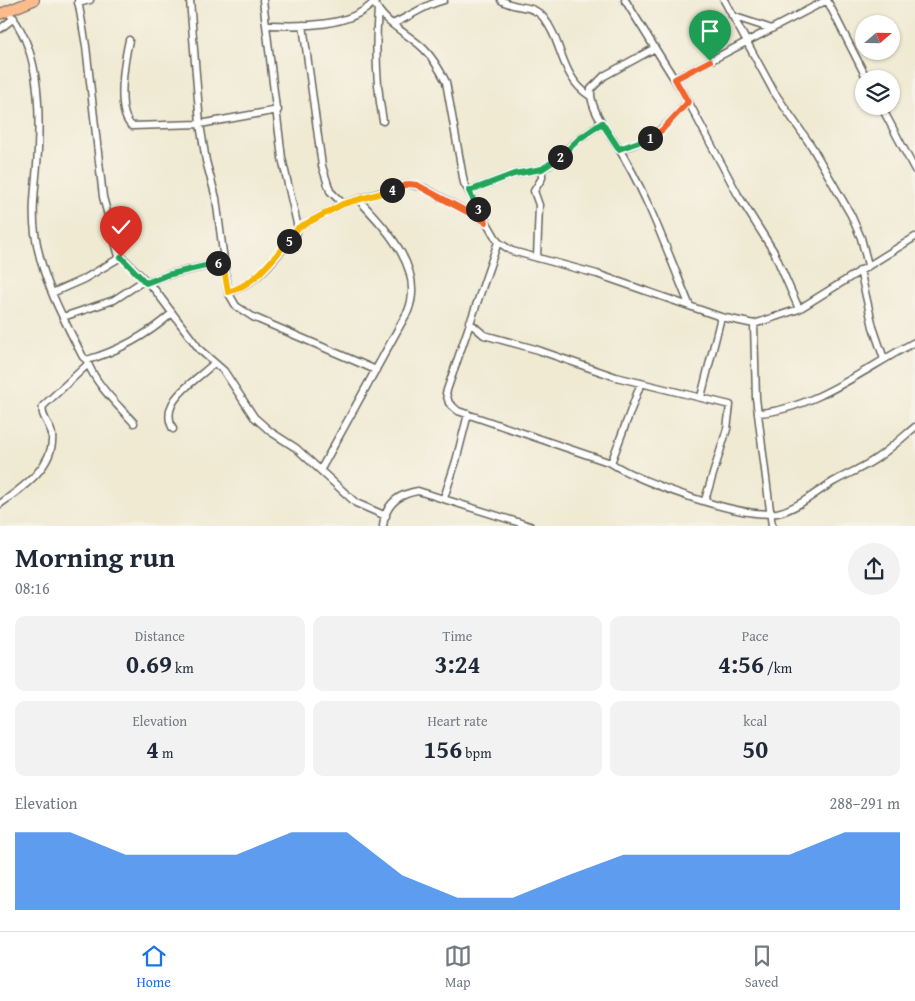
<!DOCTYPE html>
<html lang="en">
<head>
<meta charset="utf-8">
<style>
  :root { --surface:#fff; --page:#f2f2f3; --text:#1f2937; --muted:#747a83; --line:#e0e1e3; --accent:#1a73e8 }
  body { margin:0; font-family:"Gentium Book Plus",serif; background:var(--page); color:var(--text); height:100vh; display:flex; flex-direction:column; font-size:19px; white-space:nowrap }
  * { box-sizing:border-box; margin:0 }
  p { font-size:16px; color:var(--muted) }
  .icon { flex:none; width:28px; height:28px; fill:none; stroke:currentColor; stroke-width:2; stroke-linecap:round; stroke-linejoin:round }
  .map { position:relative; height:526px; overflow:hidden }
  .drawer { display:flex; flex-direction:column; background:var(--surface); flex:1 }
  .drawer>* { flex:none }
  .needle { width:32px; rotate:70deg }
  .fabs { position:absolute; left:855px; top:15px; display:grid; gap:10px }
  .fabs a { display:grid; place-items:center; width:45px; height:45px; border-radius:50%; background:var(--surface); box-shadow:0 1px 4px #0004; font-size:25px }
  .pin { position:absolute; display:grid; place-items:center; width:42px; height:42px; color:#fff; margin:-51px -21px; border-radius:50% 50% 50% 0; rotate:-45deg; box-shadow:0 0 5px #0007 }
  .pin .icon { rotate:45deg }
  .km { position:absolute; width:25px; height:25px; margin:-12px; border-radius:50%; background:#222; color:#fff; font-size:14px; line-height:25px; text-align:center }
  .round { display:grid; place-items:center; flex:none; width:52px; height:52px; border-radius:26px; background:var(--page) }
  .summary { display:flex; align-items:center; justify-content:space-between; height:85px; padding:0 15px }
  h1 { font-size:28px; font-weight:600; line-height:38px }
  .metrics { display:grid; grid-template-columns:repeat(3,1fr); gap:8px; height:85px; padding:5px 15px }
  .metrics div { display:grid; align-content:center; border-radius:10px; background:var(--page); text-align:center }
  .metrics b { font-size:25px; font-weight:600 }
  .metrics small { font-size:14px; font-weight:400 }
  .metrics p { font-size:14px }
  .chart { height:140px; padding:10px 15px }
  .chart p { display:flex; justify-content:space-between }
  .chart svg { width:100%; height:90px; margin-top:5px; fill:var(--accent); opacity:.7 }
  .tab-bar { display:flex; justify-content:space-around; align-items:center; height:70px; border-top:1px solid var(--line); background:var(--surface); font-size:14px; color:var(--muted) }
  .tab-bar a { display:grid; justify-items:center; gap:2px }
  .tab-bar .selected { color:var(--accent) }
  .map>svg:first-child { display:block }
</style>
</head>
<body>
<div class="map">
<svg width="915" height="526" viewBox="0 0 915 526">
  <rect width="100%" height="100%" fill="#f7f3e8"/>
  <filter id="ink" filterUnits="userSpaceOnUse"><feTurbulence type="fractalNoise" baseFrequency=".02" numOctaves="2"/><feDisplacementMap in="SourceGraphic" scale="10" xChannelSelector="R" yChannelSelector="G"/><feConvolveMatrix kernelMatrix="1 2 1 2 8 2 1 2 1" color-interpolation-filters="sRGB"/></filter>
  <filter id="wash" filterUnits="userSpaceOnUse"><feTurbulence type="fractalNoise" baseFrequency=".0096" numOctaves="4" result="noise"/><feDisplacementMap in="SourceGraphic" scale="20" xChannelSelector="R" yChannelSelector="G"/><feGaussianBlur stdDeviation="1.12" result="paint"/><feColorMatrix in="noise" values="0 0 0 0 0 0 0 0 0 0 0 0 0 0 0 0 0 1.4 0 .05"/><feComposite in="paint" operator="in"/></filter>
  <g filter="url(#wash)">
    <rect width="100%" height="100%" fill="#f0ead3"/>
  </g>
  <g filter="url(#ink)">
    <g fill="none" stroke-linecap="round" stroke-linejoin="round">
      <defs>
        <path id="minor" d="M78 0 86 46 103 197 118 253 155 290 200 350 224 371 254 417 271 432 296 448 356 503 386 516
          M190 0 200 124 206 161 216 198 228 292 236 306 253 317 376 370
          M373 0C382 23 408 33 424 49 434 59 440 70 446 82L464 183 498 242 512 251 597 274 721 317 754 324 799 309 915 237
          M501 0C516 10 531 3 543 17 563 41 560 77 590 96
          M625 0 688 101 738 195 774 252 799 309
          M724 0 774 92 812 147 851 215 861 238 868 265
          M827 0 867 79
          M78 3 90 0
          M378 9C375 47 376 84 383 121
          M7 11C39 45 40 105 38 149 37 178 31 205 35 233 41 278 63 318 83 357L87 360C118 351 147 335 171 314
          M732 16 769 28
          M392 24C410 17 425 4 444 0
          M268 25C301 26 349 28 374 2
          M303 25 322 166 330 191 343 204
          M0 29 14 18
          M129 40C125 58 115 113 132 126L200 124 278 110
          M655 48 604 76 591 89C589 108 606 129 616 144 647 193 667 251 689 304
          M675 79 827 0
          M881 106 915 170
          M619 149C652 141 667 127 688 101
          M469 191 514 174 542 169 549 165 579 139 602 123
          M298 228 343 204 409 184 424 188 484 221
          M498 242 446 393 449 403 458 411 611 463C641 483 742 519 777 513 797 509 816 492 833 482 847 474 863 468 877 458 890 449 902 438 915 427
          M537 258 539 205 534 191 542 178V169
          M860 270 873 327 884 359
          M146 283 167 275 223 262
          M228 292C259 284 275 256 296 234L298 228 282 158 263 0
          M52 293 84 279 121 257
          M63 317 114 300 143 281
          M469 322 484 335 535 349 616 377 730 405 727 429 705 500
          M754 324 756 398 772 526
          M87 361C96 385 117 404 134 423
          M701 397 721 317
          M758 413C813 410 867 367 915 342
          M173 429C157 400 198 380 214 363
          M611 463 641 383
          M321 469 408 311C425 269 386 229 359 200
          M444 498 456 461 468 414
          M0 504C22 488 55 466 52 435 51 424 40 417 43 406L88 364
          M383 526C385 505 398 494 418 491L530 526"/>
        <path id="trunk" d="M0 14 34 0"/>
      </defs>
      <use href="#minor" stroke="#66645c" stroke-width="9"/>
      <use href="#trunk" stroke="#66645c" stroke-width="12"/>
      <use href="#minor" stroke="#fff" stroke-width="6"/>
      <use href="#trunk" stroke="#fbbb8d" stroke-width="10"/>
    </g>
  </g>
  <g fill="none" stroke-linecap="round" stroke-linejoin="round" filter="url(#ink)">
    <defs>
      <path id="split-1" d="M650 138 662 130 688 102 675 79 710 61"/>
      <path id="split-2" d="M560 157 579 139 602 123 619 149 650 138"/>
      <path id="split-3" d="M478 209 469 191 514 174 542 169 560 157"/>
      <path id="split-4" d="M392 190 409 184 417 185 486 222 478 209"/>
      <path id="split-5" d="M289 241 298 228 343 204 392 190"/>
      <path id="split-6" d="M218 263 223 262 228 292C256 284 270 261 289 241"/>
      <path id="split-7" d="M121 257 146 283 167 275 218 263"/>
    </defs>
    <use href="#split-1" stroke="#fff" stroke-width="10"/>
    <use href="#split-2" stroke="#fff" stroke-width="10"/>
    <use href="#split-3" stroke="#fff" stroke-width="10"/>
    <use href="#split-4" stroke="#fff" stroke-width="10"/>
    <use href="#split-5" stroke="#fff" stroke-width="10"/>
    <use href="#split-6" stroke="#fff" stroke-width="10"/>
    <use href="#split-7" stroke="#fff" stroke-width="10"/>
    <use href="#split-1" stroke="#f0652b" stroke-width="6"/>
    <use href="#split-2" stroke="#22a559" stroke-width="6"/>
    <use href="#split-3" stroke="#22a559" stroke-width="6"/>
    <use href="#split-4" stroke="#f0652b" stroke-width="6"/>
    <use href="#split-5" stroke="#f5b400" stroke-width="6"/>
    <use href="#split-6" stroke="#f5b400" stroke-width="6"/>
    <use href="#split-7" stroke="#22a559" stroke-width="6"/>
  </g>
</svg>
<div class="fabs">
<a><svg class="needle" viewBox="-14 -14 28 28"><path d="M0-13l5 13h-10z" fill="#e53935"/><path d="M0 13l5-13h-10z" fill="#747a83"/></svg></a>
<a><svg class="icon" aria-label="layers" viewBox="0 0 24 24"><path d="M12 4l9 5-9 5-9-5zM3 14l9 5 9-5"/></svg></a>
</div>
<div class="pin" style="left:710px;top:61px;background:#1e9e55"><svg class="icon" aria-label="arrive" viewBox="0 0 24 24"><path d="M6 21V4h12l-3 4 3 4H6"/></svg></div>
<div class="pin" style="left:121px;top:257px;background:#d93025"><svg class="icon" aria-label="check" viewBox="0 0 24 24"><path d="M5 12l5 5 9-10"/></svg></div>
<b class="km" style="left:650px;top:138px">1</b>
<b class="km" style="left:560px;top:157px">2</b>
<b class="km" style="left:478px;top:209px">3</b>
<b class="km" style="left:392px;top:190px">4</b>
<b class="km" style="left:289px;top:241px">5</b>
<b class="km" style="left:218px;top:263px">6</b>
</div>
<section class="drawer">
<div class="summary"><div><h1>Morning run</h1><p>08:16</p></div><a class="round"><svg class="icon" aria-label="share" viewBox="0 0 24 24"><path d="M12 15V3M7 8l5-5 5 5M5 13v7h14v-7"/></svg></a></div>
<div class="metrics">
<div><p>Distance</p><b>0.69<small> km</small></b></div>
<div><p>Time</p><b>3:24</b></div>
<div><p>Pace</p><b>4:56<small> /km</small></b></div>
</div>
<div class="metrics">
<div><p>Elevation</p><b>4<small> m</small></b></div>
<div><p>Heart rate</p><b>156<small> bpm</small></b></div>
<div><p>kcal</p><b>50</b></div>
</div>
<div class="chart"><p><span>Elevation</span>288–291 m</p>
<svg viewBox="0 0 160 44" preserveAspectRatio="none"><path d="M0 44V6L10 6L20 17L30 17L40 17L50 6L60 6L70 27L80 38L90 38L100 27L110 17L120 17L130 17L140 17L150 6L160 6V44z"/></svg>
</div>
</section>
<nav class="tab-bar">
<a class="selected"><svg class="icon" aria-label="home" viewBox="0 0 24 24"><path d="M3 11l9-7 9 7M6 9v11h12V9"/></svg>Home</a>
<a><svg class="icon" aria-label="map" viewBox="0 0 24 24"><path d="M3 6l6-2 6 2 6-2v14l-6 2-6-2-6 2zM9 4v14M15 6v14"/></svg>Map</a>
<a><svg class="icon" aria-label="saved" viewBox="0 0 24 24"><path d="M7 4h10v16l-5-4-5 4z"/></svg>Saved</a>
</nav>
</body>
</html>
